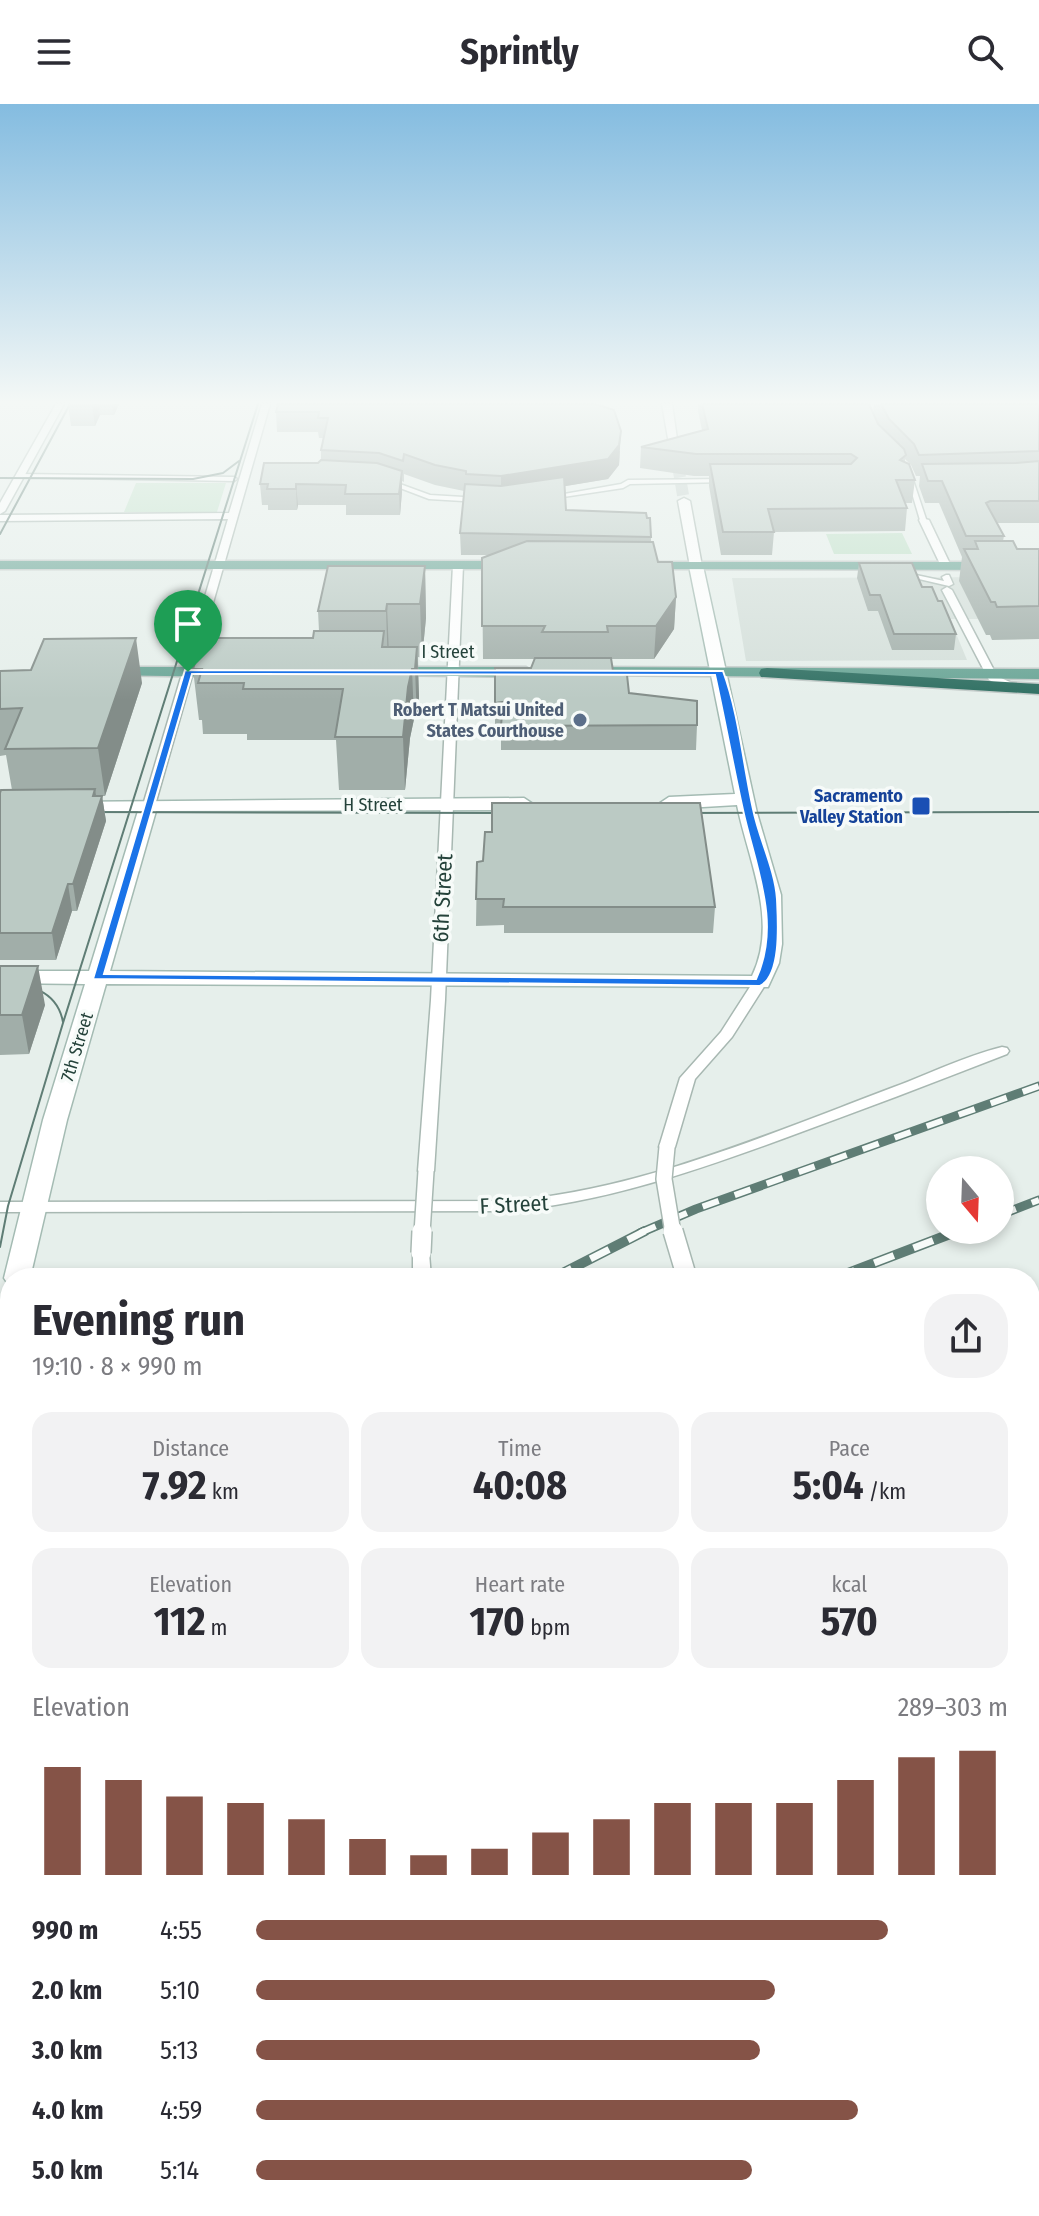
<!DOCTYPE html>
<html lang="en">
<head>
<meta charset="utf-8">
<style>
  :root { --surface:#fff; --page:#f2f2f3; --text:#2b2b33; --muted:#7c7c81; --accent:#855347 }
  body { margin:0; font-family:"Fira Sans Condensed",sans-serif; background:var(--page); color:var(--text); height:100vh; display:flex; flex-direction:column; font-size:30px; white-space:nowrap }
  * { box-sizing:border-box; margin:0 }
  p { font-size:26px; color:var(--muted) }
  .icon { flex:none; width:44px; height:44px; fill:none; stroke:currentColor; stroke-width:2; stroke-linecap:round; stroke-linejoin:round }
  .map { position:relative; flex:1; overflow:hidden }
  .panel { position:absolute; left:0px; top:1164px; width:1040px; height:948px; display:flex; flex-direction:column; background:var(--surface); border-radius:32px 32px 0 0; box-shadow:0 4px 12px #0003 }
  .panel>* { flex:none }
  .needle { width:52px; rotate:161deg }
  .tools { position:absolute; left:926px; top:1052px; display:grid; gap:16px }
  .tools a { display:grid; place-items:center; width:88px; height:88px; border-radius:50%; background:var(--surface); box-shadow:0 4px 12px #0003; font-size:40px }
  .pin { position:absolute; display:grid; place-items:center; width:68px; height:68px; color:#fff; margin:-82px -34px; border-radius:50% 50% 50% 0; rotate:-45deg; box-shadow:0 0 8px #0007 }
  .pin .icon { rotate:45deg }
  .round { display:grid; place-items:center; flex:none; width:84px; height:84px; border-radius:32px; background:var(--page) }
  .overview { display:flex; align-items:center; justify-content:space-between; height:136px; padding:0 32px }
  h1 { font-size:44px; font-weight:700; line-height:60px }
  .figures { display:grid; grid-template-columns:repeat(3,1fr); gap:12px; height:136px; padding:8px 32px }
  .figures div { display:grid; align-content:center; border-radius:20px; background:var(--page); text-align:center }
  .figures b { font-size:40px; font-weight:700 }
  .figures small { font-size:22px; font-weight:400 }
  .figures p { font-size:22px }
  .chart { height:224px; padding:16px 32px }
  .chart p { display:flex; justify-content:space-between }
  .chart svg { width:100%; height:144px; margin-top:8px; stroke:var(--accent); stroke-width:6 }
  ul { padding:0 32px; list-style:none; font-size:26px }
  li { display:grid; grid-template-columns:128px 96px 1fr; align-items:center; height:60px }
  li i { height:20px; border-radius:10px; background:var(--accent) }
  header { display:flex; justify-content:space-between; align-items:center; height:104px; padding:0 32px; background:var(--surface); font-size:36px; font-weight:700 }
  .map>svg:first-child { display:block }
</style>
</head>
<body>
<header><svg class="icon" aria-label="menu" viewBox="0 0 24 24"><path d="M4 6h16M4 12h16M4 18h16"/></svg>Sprintly<svg class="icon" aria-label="search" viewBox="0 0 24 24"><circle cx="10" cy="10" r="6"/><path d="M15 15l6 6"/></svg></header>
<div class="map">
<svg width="1039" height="2112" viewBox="0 0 1039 2112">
  <rect width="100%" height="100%" fill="#e6efeb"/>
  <path fill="#d4dfda" d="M1039 473V515H950L967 556 746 557 732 474Z"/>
  <path fill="#bfe0c8" d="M136 379H226L217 408H124Z
    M902 429 912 450H834L826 430Z"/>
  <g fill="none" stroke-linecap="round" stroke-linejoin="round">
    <path stroke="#bfccc8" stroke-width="12" stroke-dasharray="12 6" stroke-linecap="butt" d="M675 344 684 397"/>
    <defs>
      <path id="pedestrian" d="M906 369 911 370 927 418 920 416Z
        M20 370 234 373 237 375 234 377 18 373 17 372Z
        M726 375 728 376V378L630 380 623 384 550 395 547 393 621 380 628 376Z
        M389 376 430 391 480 394 483 396 480 398 429 395 387 379V377Z
        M916 471 944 477 942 473 946 471H949L953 480 949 482 919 475H916Z"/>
      <path id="minor" d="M56 300H64L5 407 0 410V399Z
        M262 300H270L155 701 149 705 145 704 143 701 228 415 0 417V411L229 409Z
        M921 414 929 416 951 462 950 464 941 462 919 416Z
        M458 458 463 461 445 896 434 1067 426 1072 418 1067 431 896 453 461Z
        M947 483 952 486 997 572 1014 580V584H1006L989 576 942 486Z
        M760 874 767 878 732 933 695 975 675 1043 673 1046H661L659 1043 680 974 721 928 755 875Z
        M1002 943 1007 944 1009 947 1007 950C933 979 859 1007 785 1034 695 1067 605 1098 509 1107L0 1108V1098L509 1097C643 1085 769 1030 894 983 929 970 965 952 1002 943Z
        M421 1143 429 1149 431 1174H413V1149Z
        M1030 1791 1039 1796V1829L1030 1825Z
        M1039 2095V2112H1013L1017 2103 1030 2102V2097Z
        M469 2102H495V2112H469Z"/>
      <path id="tertiary" d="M662 300H672L678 342 669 340Z
        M684 394 690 397 702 462 696 466 690 462 678 397Z"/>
      <path id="secondary" d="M696 458 703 462 757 709 781 791 782 840 779 859 768 883 106 880 67 1016 30 1174H10L8 1180 4 1174 43 1016 85 880 0 879V867H89L138 707 73 708 64 702 66 698 524 694 533 700 524 706 156 707 110 867 752 872C779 817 748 756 737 701L669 705 660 699 669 693 735 690 689 462Z
        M10 1198V1273L0 1277V1202Z"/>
      <path id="primary" d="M0 457H513L520 461 513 465H0Z
        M641 458H1039V466L636 465V459Z
        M110 563H226L234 568 226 573 104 571 102 568Z
        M386 563H526L534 568 526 573 380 571 378 568Z
        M586 563 1039 565V575L580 571 578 568 580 565Z"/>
      <path id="motorway" d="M767 564 1039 580V590L761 573 759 569 761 565Z"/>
    </defs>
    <use href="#pedestrian" stroke="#a8b8b2" stroke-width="3"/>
    <use href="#minor" stroke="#a8b8b2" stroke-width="3"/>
    <use href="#tertiary" stroke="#a8b8b2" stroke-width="3"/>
    <use href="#secondary" stroke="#a4bbb3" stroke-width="3"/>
    <use href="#primary" stroke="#c2cac8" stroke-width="3"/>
    <use href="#motorway" stroke="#c2cac8" stroke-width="3"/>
    <use href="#pedestrian" fill="#fff" fill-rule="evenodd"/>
    <use href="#minor" fill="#fff" fill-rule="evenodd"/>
    <use href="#tertiary" fill="#fff" fill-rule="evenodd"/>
    <use href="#secondary" fill="#fff" fill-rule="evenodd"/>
    <use href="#primary" fill="#6aa596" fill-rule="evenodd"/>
    <use href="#motorway" fill="#2f6f62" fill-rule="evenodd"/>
    <path stroke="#5f7d75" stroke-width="2" d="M0 374 193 375 223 369 239 357
      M0 430 70 300
      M83 708 515 709
      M679 709 1039 708
      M0 879C29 880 57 886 63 918
      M0 1143 8 1102 63 919 258 300"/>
    <defs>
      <path id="rail-far2" d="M1000 1111 1039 1096
        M640 1129 696 1105 1039 982
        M952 1129 960 1126"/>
      <path id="rail-far1" d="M553 1174 645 1127
        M835 1174 958 1127"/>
      <path id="rail" d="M0 1701 10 1693
        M0 1743 10 1735"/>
    </defs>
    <use href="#rail-far2" stroke="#5f7d75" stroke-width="9"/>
    <use href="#rail-far1" stroke="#5f7d75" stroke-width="10"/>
    <use href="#rail" stroke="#5f7d75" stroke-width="12"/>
    <use href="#rail-far2" stroke="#f7fbf9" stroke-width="6" stroke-dasharray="17" stroke-linecap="butt"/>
    <use href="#rail-far1" stroke="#f7fbf9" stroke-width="7" stroke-dasharray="21" stroke-linecap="butt"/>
    <use href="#rail" stroke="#f7fbf9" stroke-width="9" stroke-dasharray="27" stroke-linecap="butt"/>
    <defs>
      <path id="minor-bridge-far1" d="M667 1043 664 1075 673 1129
        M422 1129 426 1067"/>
      <path id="minor-bridge" d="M673 1127 687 1174
        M421 1149 422 1127"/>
    </defs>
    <use href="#minor-bridge-far1" stroke="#a8b8b2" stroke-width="18" stroke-linecap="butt"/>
    <use href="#minor-bridge" stroke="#a8b8b2" stroke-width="22" stroke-linecap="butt"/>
    <use href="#minor-bridge-far1" stroke="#fff" stroke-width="15"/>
    <use href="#minor-bridge" stroke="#fff" stroke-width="19"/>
  </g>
  <path fill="#a1aea9" d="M68 300H119L114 311H100L95 322H71Z
    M278 300 620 347 619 361 608 375 565 382 566 406 651 433V438L658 458 676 493 674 525 654 555H611L613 567 629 589 697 621 696 646H501V623H495V564H531L535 555H483L482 454 489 451H461L460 429 464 387 435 381 404 370V378L402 377V388L400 411H346V401H298L297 406H268V401H262L260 380 318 359 321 356V346L323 334H319L318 328H277L276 308Z
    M698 300H869L873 309 874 300H1039V419H997L1004 432 1003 437 1017 445H1039V535L992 536 990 531H986L959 477 962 453 939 399H925L919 382 920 372H916L911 361 905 355V358L915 376 912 399H905L907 404 905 427 774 428 772 451H721L709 382V372H694L640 364 641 343 702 326 698 307Z
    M859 459 922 483 938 497 956 530 954 546H892L878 507H868L857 474Z
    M425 462 426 514 422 554 418 553 419 593 417 615H414L410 634 405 686H339L336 636H247V630H203L202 616H199L193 565 313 534 319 527 318 507Z
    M0 567 142 579 105 692H102L106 717 77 807H72L56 856H0V689L12 686 6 651 0 652Z
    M477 758 715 803 713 829H504V821L476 822Z
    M0 862 45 901 29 950 0 951Z"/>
  <path fill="#838d89" d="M92 300H99L100 311 95 322Z
    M112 300H119L114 311Z
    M621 327 619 361 608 375 501 393V372Z
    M402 367V388L400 411 399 390Z
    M296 380 298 401 297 406 296 385Z
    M425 462 426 514 422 554 420 500Z
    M676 493 674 525 654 555 656 522Z
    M387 500 389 553 388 561 386 507Z
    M136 534 142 579 105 692 98 644Z
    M417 543 419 593 417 615 415 565Z
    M412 565 414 615 410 634 405 686 403 633 408 583Z
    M95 685 98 704 102 692 106 717 77 807 73 780Z
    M68 780 72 807 56 856 52 829Z
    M38 862 45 901 29 950 22 911Z"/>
  <path fill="#bbcac4" stroke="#838d89" stroke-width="2" d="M278 300H595L614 306 621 327 619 341 608 355 501 372 466 370V367L435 361 404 350 403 357 379 349 321 346 328 314H318L319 308H276Z
    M702 300H869L878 320 904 345 906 351 900 356 909 360 915 376H896L907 404 768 405 774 428H723L710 360H851L857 354 851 350H696L641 343 708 325Z
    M881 300H1039V347L919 351 914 340 889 315Z
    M321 356 377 359 402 367 399 390H345L346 381 296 380V385H267L268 380H260L264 359H318Z
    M1039 357V397H990L986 399 1004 432H966L942 377H928L922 360 1016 359Z
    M564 373 566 406 646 409 647 414H650L651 433 460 429 465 380 501 382Z
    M527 437 653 438 658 458H672L676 493 656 522H607L608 528H542L545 522H482V454Z
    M975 437H1013L1017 445H1039V502L997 503 995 498H991L964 445H978Z
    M859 459H912L922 483H932L938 497H942L956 530H894L880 491H870Z
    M328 462H425L420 500H387L386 507H318Z
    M314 527H384L382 543H417L415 565H412L408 583 403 633H335L343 585H243L244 579H198L202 565H193L202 538H207L208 534H313Z
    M136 534 98 644 5 645 22 604 0 605V567L31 566 44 535Z
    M535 554H611L613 567 627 571 629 589 697 597V621L501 622 503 598 495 599V564H531Z
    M95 685 93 692H102L73 780H68L52 829H0V689L1 686Z
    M492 699H700L715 803H503L504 795H476L477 758 483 757 485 728H492Z
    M0 862H38L22 911H0Z"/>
  <linearGradient id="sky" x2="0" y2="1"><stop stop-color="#84bce0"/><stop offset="0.5" stop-color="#f4f8f6"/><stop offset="1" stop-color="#f4f8f6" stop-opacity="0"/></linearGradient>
  <rect width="1039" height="596" fill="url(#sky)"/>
  <path fill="#1a73e8" stroke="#fff" stroke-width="2" fill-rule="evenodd" d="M185 566 723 567C739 610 743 660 753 705 759 735 775 765 777 795 778 817 782 871 760 882L93 875ZM192 570 715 571C725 616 733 661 743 706 755 762 782 819 756 875L104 870Z"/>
  <circle fill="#5c6f8a" stroke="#f7fbf9" stroke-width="3" cx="580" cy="616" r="8"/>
  <rect fill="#1a4fb4" stroke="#f7fbf9" stroke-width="3" x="911" y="692" width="20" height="20" rx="4"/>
  <g text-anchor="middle" stroke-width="7" stroke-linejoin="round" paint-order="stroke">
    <g font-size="18" fill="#24423a" stroke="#f7fbf9">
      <text x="448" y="554">I Street</text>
      <text x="373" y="707">H Street</text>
      <text transform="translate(77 943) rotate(-73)" y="6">7th Street</text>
    </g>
    <g font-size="18" font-weight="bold" fill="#4e5e75" stroke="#f7fbf9" text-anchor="end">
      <text x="564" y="612">Robert T Matsui United<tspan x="564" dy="21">States Courthouse</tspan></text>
    </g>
    <g font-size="18" font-weight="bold" fill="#164399" stroke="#f7fbf9" text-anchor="end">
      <text x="903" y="698">Sacramento<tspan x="903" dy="21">Valley Station</tspan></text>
    </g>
    <g font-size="22" fill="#24423a" stroke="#f7fbf9">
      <text transform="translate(442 794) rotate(-87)" y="8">6th Street</text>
      <text transform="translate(514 1100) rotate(-3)" y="8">F Street</text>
    </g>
  </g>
</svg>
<div class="tools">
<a><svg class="needle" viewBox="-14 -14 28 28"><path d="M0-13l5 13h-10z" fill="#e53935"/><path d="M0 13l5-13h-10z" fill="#7c7c81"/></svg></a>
</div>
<div class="pin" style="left:188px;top:568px;background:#1e9e55"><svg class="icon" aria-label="arrive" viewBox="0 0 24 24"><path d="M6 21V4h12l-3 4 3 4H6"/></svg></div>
<section class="panel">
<div class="overview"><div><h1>Evening run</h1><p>19:10 · 8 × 990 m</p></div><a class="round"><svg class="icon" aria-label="share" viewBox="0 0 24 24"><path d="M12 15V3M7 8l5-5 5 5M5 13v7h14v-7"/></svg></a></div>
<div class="figures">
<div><p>Distance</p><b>7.92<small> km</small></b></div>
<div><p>Time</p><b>40:08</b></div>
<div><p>Pace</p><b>5:04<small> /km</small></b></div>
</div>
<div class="figures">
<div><p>Elevation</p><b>112<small> m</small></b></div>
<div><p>Heart rate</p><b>170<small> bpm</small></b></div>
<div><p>kcal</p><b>570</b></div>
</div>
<div class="chart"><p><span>Elevation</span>289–303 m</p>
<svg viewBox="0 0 160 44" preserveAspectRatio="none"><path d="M5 44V11M15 44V15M25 44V20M35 44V22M45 44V27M55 44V33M65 44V38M75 44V36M85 44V31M95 44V27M105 44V22M115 44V22M125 44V22M135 44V15M145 44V8M155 44V6"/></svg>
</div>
<ul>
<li><b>990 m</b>4:55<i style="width:84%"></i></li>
<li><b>2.0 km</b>5:10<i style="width:69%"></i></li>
<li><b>3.0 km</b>5:13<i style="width:67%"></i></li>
<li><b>4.0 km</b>4:59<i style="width:80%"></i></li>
<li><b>5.0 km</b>5:14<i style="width:66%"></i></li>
</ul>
</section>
</div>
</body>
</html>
